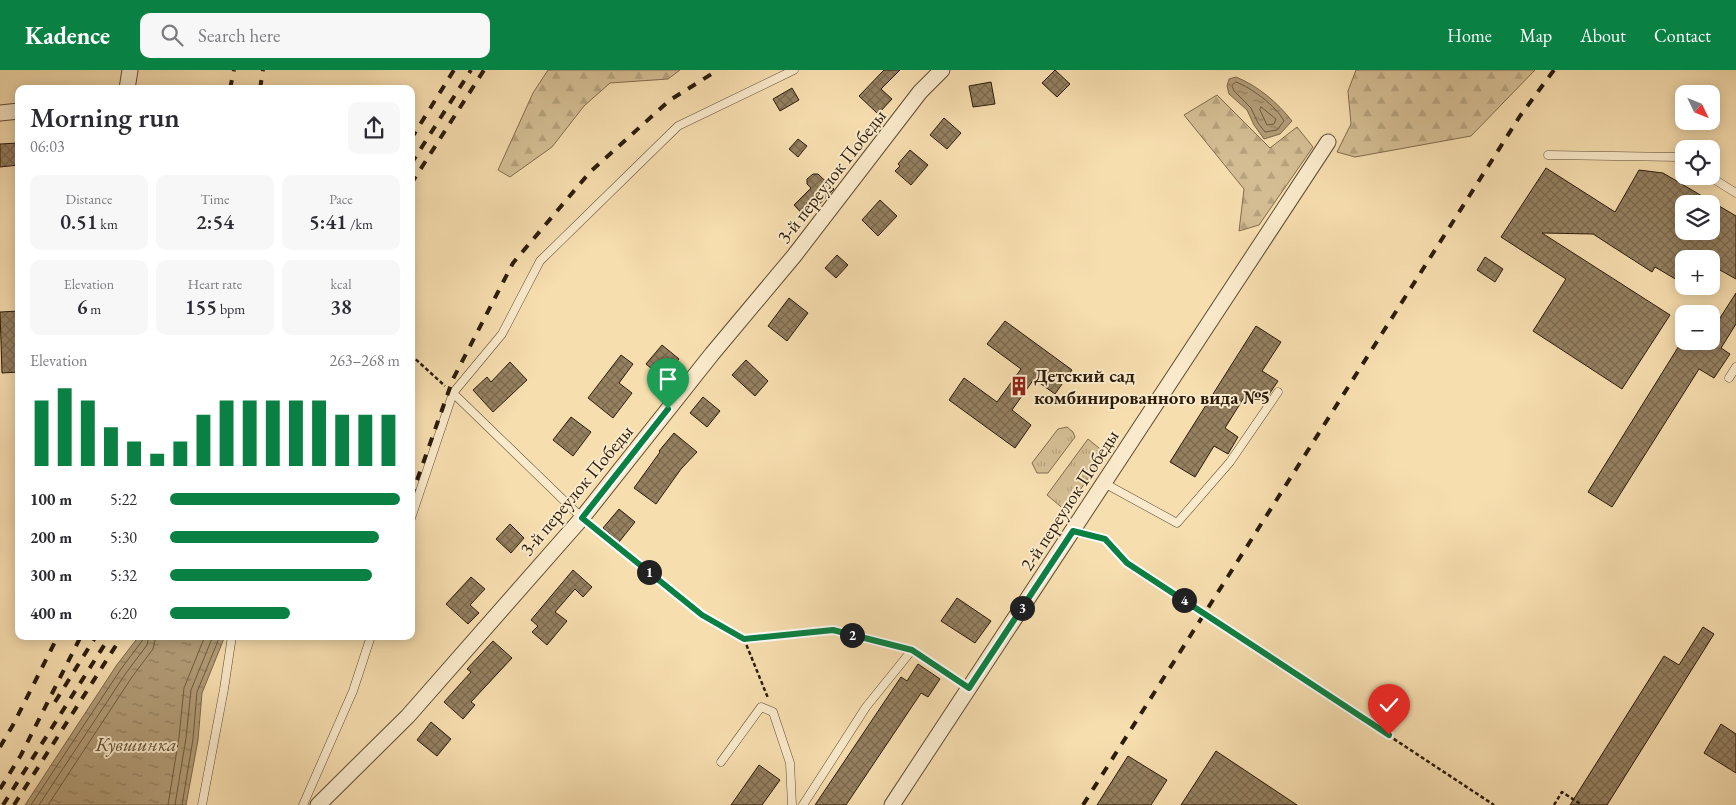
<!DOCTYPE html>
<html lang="en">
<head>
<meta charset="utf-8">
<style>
  :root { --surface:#fff; --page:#f7f7f7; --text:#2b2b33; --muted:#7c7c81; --accent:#0b8043 }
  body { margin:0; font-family:"EB Garamond",serif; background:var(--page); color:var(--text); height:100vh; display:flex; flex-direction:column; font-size:19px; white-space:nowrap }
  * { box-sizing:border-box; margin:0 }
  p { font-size:16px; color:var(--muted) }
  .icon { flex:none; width:28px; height:28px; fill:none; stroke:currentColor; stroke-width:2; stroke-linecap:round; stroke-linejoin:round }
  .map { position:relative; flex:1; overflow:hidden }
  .side { position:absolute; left:15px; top:15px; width:400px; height:555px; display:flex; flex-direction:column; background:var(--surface); border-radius:10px; box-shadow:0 2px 12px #0003 }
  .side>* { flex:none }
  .needle { width:32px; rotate:133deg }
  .buttons { position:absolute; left:1675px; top:15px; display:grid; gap:10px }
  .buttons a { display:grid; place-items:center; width:45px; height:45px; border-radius:10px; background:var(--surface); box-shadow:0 2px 12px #0003; font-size:25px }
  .pin { position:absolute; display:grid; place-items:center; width:42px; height:42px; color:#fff; margin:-51px -21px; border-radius:50% 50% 50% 0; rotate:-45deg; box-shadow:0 0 5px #0007 }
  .pin .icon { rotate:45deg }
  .km { position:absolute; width:25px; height:25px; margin:-12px; border-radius:50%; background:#222; color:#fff; font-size:14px; line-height:25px; text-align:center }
  .round { display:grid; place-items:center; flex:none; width:52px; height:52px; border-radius:10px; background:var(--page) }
  .head { display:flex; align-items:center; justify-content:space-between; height:85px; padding:0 15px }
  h1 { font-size:28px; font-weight:600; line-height:38px }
  .stats { display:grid; grid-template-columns:repeat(3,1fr); gap:8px; height:85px; padding:5px 15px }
  .stats div { display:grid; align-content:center; border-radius:10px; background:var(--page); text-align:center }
  .stats b { font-size:21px; font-weight:600 }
  .stats small { font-size:14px; font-weight:400 }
  .stats p { font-size:14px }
  .chart { height:140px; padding:10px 15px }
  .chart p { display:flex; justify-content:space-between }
  .chart svg { width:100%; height:90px; margin-top:5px; stroke:var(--accent); stroke-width:6 }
  ul { padding:0 15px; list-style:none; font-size:16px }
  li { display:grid; grid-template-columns:80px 60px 1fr; align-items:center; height:38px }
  li i { height:12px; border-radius:6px; background:var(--accent) }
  header { display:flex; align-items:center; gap:30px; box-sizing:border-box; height:70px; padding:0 25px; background:var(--accent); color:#fff }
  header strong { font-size:24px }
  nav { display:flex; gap:28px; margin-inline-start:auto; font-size:18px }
  .search { width:350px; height:45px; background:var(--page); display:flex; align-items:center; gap:12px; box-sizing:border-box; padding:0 18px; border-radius:10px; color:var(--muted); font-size:19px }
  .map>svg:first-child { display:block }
</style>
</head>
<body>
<header>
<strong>Kadence</strong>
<div class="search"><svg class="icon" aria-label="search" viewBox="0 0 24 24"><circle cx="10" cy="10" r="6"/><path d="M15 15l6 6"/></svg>Search here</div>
<nav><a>Home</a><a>Map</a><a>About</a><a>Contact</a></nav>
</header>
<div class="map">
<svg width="1736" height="735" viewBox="0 0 1736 735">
  <defs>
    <pattern id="grass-tufts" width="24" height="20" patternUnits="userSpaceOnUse" patternTransform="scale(1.25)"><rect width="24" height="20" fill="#d4bd93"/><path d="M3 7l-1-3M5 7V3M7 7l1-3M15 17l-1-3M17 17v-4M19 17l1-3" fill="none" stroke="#b6a27d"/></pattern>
    <pattern id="forest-firs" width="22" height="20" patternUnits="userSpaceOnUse" patternTransform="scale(1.25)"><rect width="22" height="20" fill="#d4bd93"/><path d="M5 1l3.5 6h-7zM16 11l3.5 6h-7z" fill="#b6a27d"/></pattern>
    <pattern id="water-ripples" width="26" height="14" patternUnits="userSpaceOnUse" patternTransform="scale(1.25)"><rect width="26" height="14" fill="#b29c77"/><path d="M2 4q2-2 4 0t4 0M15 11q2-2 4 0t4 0" fill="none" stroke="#917e60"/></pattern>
    <pattern id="building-cross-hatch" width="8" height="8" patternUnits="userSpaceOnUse" patternTransform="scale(1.25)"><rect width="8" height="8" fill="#958060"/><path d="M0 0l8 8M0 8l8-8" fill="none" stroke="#7a684d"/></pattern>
  </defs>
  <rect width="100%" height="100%" fill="#f7deaf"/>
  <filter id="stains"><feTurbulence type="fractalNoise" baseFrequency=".004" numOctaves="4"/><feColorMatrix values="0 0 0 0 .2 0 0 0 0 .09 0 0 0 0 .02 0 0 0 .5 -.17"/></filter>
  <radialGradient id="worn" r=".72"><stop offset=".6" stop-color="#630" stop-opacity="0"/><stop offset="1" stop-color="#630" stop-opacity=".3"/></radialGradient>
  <path fill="url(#grass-tufts)" stroke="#806c4e" d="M1067 357 1073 362 1075 367 1048 403H1037L1032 393 1058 359Z
    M1088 369 1105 383 1066 441 1047 425Z"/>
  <path fill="url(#forest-firs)" stroke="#806c4e" d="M548 0H680L668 9 610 13 584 36 552 77 510 107 498 100 533 23Z
    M1356 0H1535L1471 66 1355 87 1337 82 1351 54 1348 21Z
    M1217 25 1270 78 1297 57 1313 77 1259 155 1239 161 1244 119 1184 45Z"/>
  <path fill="url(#water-ripples)" stroke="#7c684b" d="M1236 7C1258 16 1277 32 1292 51L1280 64 1264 69 1254 55 1247 40 1229 24 1227 16 1229 9Z
    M139 566H225L202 623 198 670 186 735H25L116 596Z"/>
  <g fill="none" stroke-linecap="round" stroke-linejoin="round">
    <path stroke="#6e5c40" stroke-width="1" d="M1236 12C1252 18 1276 36 1284 51L1277 60 1265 62 1258 53 1251 38 1234 21 1232 16Z
      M1261 37 1276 49 1274 54 1267 55 1260 40Z
      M31 735 121 599 142 571 143 566
      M39 735 126 603 147 575 149 566
      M48 735 132 607 153 579 156 566
      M168 735 179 667 184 618 205 566
      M175 735 186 668 191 620 213 566
      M182 735 193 669 197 622 220 566"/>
  </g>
  <path fill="url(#building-cross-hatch)" stroke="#2b1b0a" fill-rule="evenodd" d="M884 0H900L881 19 892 29 878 44 859 26Z
    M1055 0 1070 14 1057 27 1042 13Z
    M991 12 995 34 973 37 969 16Z
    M792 18 799 30 780 41 773 29Z
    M944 48 961 63 947 79 930 65Z
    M798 69 807 76 798 87 789 79Z
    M19 73V95L0 97V74Z
    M910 80 928 95 911 115 895 101 900 96 898 94Z
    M1546 98 1615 142 1639 100 1663 103 1736 146V209L1711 195V189H1700L1684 180V214L1655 197 1652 202 1593 164 1542 163 1670 245 1622 319 1533 261 1566 209 1501 167ZM1684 134H1711V161H1684Z
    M813 104H818L834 119 806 148 794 135 811 118 807 114V109Z
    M880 130 897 146 878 166 862 150Z
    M837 185 848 195 836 208 825 198Z
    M1485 187 1503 199 1495 212 1477 200Z
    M1736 223V254L1721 278 1730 284 1714 308 1699 299 1612 437 1588 422 1682 271H1711V262Z
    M789 228 808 243 787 271 768 256Z
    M19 241V302L2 303 0 242Z
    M1005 251 1072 300 1055 324 1034 309 1012 340 1031 355 1015 378 949 330 964 308 997 332 1021 299 987 274Z
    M1256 256 1281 272 1262 301 1278 311 1264 332 1248 321 1225 358 1238 367 1228 384 1214 376 1195 407 1170 392Z
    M662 275 679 289 663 308 646 294Z
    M621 285 633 294 619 313 632 323 613 348 588 328Z
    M746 290 768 311 755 326 732 305Z
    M510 292 527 310 493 342 473 320 487 307 491 312Z
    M703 327 720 341 707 357 690 343Z
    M571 347 591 362 573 386 553 370Z
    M674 363 697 382 681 399 656 434 634 418 660 382 659 381Z
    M619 439 635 452 619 472 603 458Z
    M510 454 524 468 511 483 496 469Z
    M573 500 592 517 583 527 575 519 555 542 567 551 547 575 532 562 538 556 531 550Z
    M471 507 485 519 470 535 479 543 468 554 446 534Z
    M957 528 991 551 975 573 941 551Z
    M1703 557 1714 564 1607 735H1570L1664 586 1679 595Z
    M493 571 512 588 471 632 475 635 463 649 444 632 471 602 467 599Z
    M918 594 940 609 928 627 921 623 846 735H815L901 607 907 611Z
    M431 652 451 669 437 686 417 670Z
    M1721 654 1736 664V703L1704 683Z
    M1216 681 1297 735H1181Z
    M1128 686 1167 710 1151 735H1097Z
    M759 695 780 710 762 735H731Z"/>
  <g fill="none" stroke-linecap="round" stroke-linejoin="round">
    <defs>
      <path id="service" d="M1548 85 1679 87 1684 90
        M1709 106 1736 123
        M1729 308 1736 297
        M453 323 582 448
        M1104 413 1177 453 1230 392 1278 322
        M411 448 453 323 502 264 540 191 678 56 794 0
        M833 560 912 580 969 618
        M721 692 761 637 773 642 790 693 792 735
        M202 735 224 619 232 566
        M303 735 353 621 371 566
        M803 735 866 637 912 580"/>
      <path id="minor" d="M127 19 130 0
        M0 43 19 41
        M318 735 408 646 582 448 712 284 794 186 920 22 942 0
        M892 735 1328 72"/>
    </defs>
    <use href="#service" stroke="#5e4c33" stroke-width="9"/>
    <use href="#minor" stroke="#5e4c33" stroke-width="17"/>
    <path stroke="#2b1b0a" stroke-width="2.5" stroke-dasharray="4 2.5" stroke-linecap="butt" d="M411 285 445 316
      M592 457 702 545 744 569 822 561
      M1087 465 1105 469 1127 493 1494 735
      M744 569 768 628
      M1554 735 1562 722 1582 735"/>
    <use href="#service" stroke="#faeacb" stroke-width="8"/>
    <use href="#minor" stroke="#faeacb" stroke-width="15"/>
    <path stroke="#2b1b0a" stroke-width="4" stroke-dasharray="9 9" stroke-linecap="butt" d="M230 19 234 0
      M260 19 263 0
      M411 69 454 0
      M411 94 471 0
      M411 114 484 0
      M411 427 453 309 513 193 590 102 670 30 718 0
      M55 632 96 566
      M0 677 13 655 58 566
      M0 719 21 685 81 566
      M3 735 110 566
      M14 735 122 566
      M1083 735 1520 46 1554 0"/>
  </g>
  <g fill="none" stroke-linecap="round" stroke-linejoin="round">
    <defs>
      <path id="route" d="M668 339 582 448 702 545 744 569 833 560 912 580 969 618 1073 461 1105 469 1127 493 1389 665"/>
    </defs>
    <use href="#route" stroke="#fff" stroke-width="10"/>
    <use href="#route" stroke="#0b8043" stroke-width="6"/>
  </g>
  <defs>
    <symbol id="building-bare" viewBox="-9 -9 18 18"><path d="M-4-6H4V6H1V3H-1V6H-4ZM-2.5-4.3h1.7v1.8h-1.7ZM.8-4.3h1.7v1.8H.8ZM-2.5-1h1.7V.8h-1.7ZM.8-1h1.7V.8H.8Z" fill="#8f2418" stroke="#faeacb" stroke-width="2.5" paint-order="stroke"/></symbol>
  </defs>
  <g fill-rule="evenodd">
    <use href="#building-bare" x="1005" y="302" width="28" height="28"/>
  </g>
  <g text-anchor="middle" stroke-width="4" stroke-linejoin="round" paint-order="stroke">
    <g font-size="19" fill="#2b1b0a" stroke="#faeacb">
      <text transform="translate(831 106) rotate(-52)" y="7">3-й переулок Победы</text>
      <text transform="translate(576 420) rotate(-50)" y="7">3-й переулок Победы</text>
      <text transform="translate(1069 430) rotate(-57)" y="7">2-й переулок Победы</text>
    </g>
    <g font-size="19" font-weight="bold" fill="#2b1b0a" stroke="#faeacb" text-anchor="start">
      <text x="1034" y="312">Детский сад<tspan x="1034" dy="22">комбинированного вида №5</tspan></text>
    </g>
    <g font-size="20" font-style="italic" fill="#614f36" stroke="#faeacb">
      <text x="136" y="681">Кувшинка</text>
    </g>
  </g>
  <rect width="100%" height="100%" filter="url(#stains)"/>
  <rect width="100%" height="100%" fill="url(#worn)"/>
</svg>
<div class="buttons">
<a><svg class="needle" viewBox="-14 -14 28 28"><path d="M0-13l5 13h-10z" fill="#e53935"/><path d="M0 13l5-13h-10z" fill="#7c7c81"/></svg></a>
<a><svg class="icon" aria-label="locate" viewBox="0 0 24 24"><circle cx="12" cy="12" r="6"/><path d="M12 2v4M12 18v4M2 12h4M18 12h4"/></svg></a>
<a><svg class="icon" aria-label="layers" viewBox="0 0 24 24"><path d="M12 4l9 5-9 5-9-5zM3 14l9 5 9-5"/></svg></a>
<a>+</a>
<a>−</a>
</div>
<div class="pin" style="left:668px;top:339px;background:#1e9e55"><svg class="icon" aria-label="arrive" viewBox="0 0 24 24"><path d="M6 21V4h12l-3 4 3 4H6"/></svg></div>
<div class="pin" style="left:1389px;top:665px;background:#d93025"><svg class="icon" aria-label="check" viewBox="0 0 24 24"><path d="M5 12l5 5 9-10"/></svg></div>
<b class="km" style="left:649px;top:502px">1</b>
<b class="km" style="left:852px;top:565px">2</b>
<b class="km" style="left:1022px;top:538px">3</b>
<b class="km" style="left:1184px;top:530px">4</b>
<section class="side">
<div class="head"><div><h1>Morning run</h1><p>06:03</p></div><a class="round"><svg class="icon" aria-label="share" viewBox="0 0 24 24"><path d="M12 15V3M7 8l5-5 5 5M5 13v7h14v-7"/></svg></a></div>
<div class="stats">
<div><p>Distance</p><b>0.51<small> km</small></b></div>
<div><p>Time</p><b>2:54</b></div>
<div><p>Pace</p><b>5:41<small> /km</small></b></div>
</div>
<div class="stats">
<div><p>Elevation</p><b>6<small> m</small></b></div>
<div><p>Heart rate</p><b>155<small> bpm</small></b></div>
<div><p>kcal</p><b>38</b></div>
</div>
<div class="chart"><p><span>Elevation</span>263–268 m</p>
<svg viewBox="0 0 160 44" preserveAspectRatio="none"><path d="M5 44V12M15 44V6M25 44V12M35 44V25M45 44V32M55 44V38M65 44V32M75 44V19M85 44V12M95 44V12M105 44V12M115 44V12M125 44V12M135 44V19M145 44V19M155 44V19"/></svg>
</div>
<ul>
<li><b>100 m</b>5:22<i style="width:100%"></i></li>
<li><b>200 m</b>5:30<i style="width:91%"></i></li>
<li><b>300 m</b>5:32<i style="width:88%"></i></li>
<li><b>400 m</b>6:20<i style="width:52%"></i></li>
</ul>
</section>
</div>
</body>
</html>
